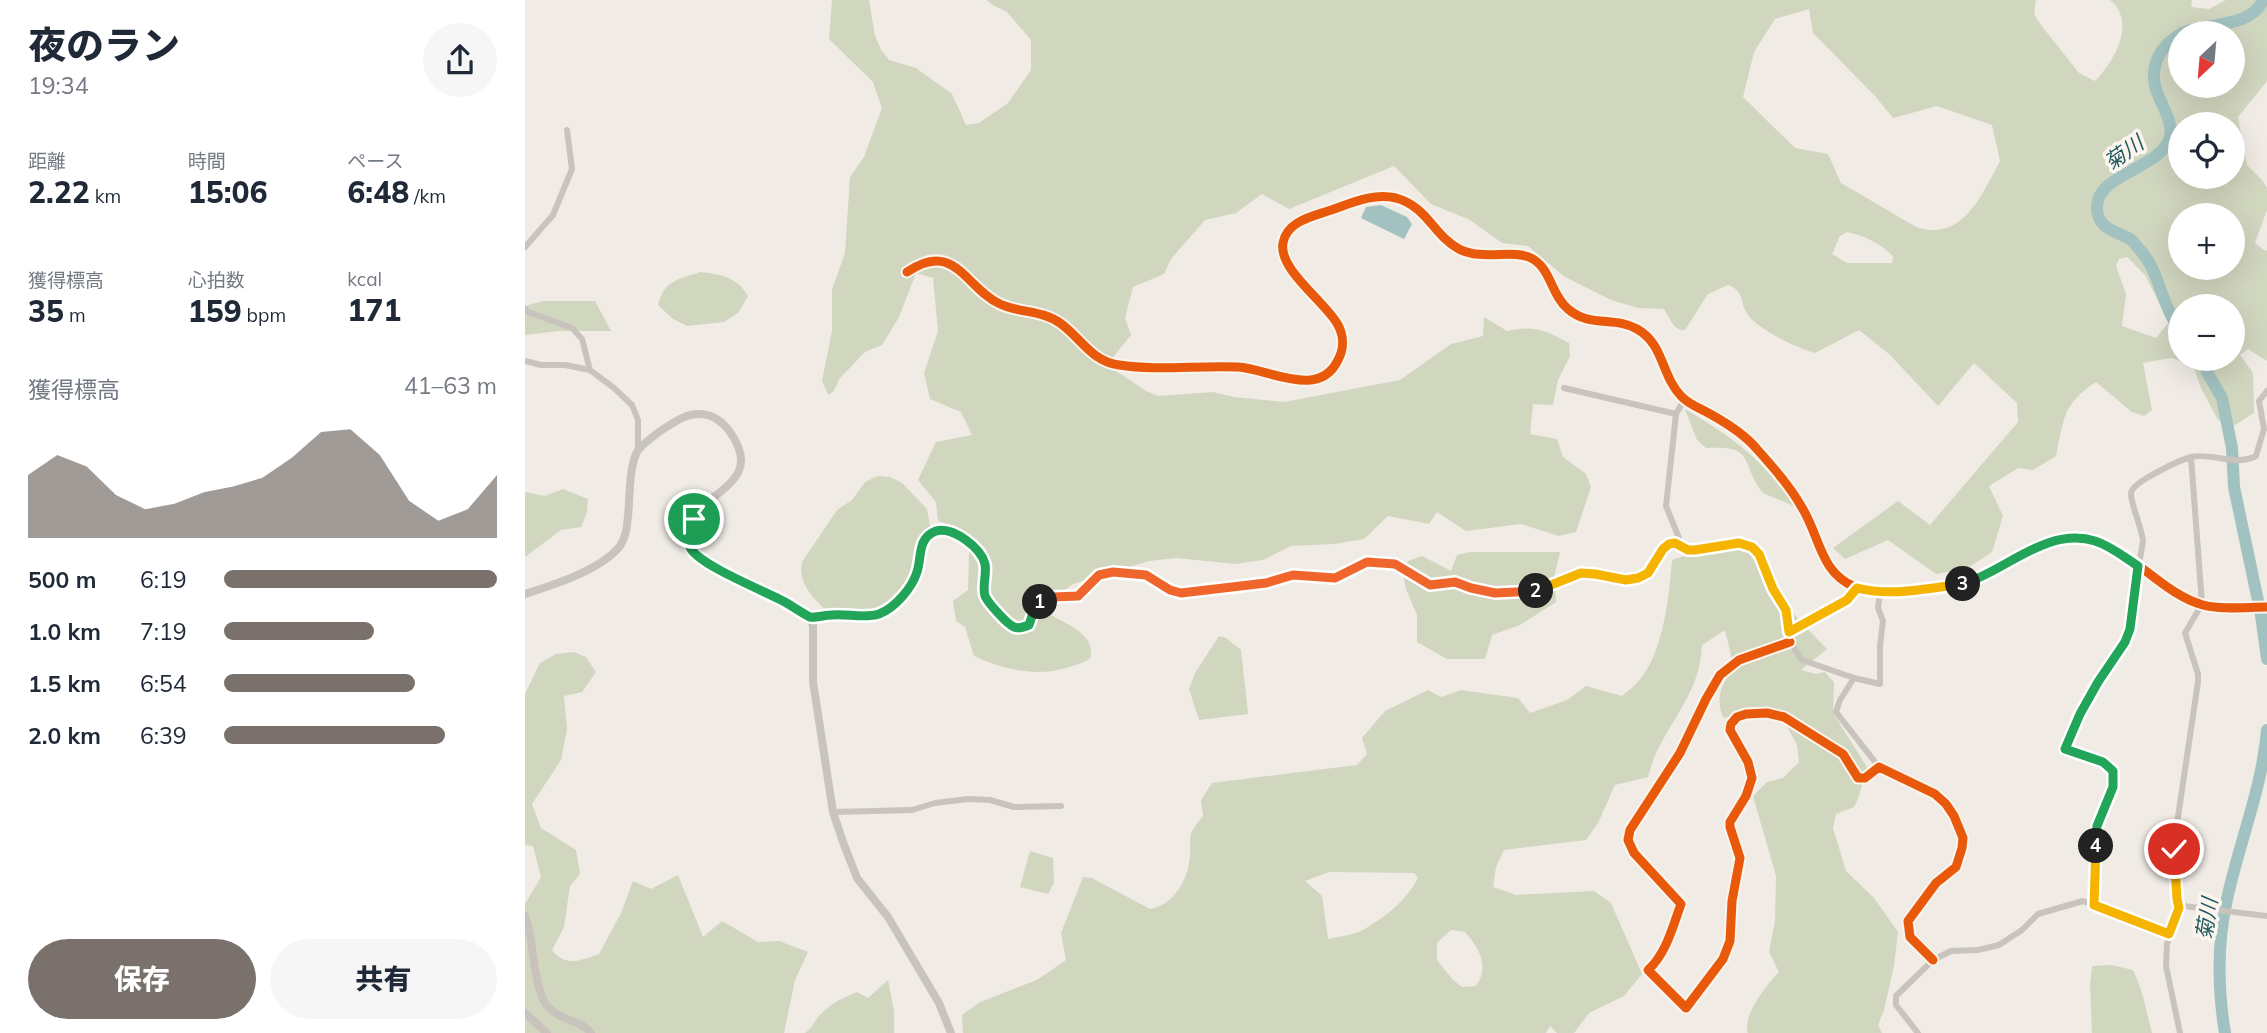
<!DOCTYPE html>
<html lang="ja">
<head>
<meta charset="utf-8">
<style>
  :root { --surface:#fff; --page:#f6f6f7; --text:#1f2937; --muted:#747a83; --accent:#7a716c }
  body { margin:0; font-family:Mulish,"Noto Sans JP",sans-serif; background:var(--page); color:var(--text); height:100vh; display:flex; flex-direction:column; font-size:26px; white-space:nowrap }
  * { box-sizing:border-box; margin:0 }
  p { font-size:23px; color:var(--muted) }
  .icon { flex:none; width:38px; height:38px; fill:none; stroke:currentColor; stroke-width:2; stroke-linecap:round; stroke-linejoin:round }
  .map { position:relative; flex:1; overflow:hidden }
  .sheet { display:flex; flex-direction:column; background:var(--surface); width:525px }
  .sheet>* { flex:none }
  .needle { width:46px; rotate:206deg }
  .fabs { position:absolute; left:1643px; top:21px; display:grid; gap:14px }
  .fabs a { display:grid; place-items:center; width:77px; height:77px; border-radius:50%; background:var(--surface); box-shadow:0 7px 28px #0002; font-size:35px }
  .pin { position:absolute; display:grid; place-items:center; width:60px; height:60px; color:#fff; margin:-30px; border:4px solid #fff; border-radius:50%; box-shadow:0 2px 7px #0007 }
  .km { position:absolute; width:35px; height:35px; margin:-18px; border-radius:50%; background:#222; color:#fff; font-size:19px; line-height:35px; text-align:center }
  .round { display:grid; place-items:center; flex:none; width:74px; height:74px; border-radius:37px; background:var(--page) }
  .overview { display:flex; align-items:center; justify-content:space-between; height:119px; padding:0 28px }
  h1 { font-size:38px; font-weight:800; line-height:52px }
  .stats { display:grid; grid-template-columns:repeat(3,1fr); gap:10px; height:119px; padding:7px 28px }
  .stats div { display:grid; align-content:center }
  .stats b { font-size:30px; font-weight:800 }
  .stats small { font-size:19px; font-weight:400 }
  .stats p { font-size:19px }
  .chart { height:196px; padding:14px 28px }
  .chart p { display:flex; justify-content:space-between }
  .chart svg { width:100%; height:126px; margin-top:7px; fill:var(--accent); opacity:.7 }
  .action { display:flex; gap:14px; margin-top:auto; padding:14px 28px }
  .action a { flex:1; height:80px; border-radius:42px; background:var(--accent); color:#fff; font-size:28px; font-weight:800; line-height:80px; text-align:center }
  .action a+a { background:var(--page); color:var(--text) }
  ul { padding:0 28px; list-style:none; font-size:23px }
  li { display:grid; grid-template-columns:112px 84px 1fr; align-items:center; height:52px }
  li i { height:18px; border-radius:9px; background:var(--accent) }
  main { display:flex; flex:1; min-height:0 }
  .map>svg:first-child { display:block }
</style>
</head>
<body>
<main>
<section class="sheet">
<div class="overview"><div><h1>夜のラン</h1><p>19:34</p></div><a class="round"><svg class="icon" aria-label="share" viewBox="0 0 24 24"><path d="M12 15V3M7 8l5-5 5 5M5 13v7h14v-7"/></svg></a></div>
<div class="stats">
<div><p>距離</p><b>2.22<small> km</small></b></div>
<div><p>時間</p><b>15:06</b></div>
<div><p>ペース</p><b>6:48<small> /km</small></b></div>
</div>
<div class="stats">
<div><p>獲得標高</p><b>35<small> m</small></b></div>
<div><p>心拍数</p><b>159<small> bpm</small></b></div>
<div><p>kcal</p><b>171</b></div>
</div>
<div class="chart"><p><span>獲得標高</span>41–63 m</p>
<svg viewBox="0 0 160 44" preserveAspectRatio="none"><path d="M0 44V22L10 15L20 19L30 29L40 34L50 32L60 28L70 26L80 23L90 16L100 7L110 6L120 15L130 31L140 38L150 34L160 22V44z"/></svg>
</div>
<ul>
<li><b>500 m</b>6:19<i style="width:100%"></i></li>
<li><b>1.0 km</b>7:19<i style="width:55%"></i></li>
<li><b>1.5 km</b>6:54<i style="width:70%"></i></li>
<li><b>2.0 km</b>6:39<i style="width:81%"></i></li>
</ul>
<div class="action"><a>保存</a><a>共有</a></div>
</section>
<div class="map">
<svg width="1742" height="1033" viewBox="0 0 1742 1033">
  <rect width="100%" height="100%" fill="#f0ebe5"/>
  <path fill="#d1d6bf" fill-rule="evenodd" d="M307 0H344L350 36 356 50 364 60 391 68 427 94 441 125 454 123 483 103 506 70V40L482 12 466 4 462 0H1511L1509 14 1516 25 1554 73 1570 81C1589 62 1612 22 1585 0H1667L1666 7 1684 9 1701 0H1742V81L1713 117 1722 165 1738 181 1742 188V210L1730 243 1740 251 1742 250V361L1723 349 1715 355 1728 373 1729 413 1710 425 1693 420 1676 388 1668 365 1646 358 1618 363 1627 410 1619 416 1607 412 1571 382C1537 404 1539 419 1531 456L1508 470 1493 468 1464 486 1478 516 1467 552 1441 569 1411 574 1363 540 1320 559 1308 548 1373 501 1405 525 1493 422 1492 403 1449 363 1413 406 1364 354 1334 330 1290 353C1272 348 1234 330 1223 315 1214 303 1221 292 1203 285L1183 294 1160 330C1148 331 1145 318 1139 309L1113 308 1086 300 1040 277 1003 246 977 243 945 220 906 204 869 166 764 209 737 194 711 213 680 220 646 259 639 274 608 287 600 318 606 335 582 365 621 391 633 396 688 392 709 397 759 402 875 380 926 344 958 336 959 317 982 331C1011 325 1019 330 1044 343L1045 356 1033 380 1028 405 1008 404 1005 434 1032 439 1038 457 1061 474 1066 487 1051 532 1034 536 996 524 941 531 912 512 904 524 863 516 839 539 809 544 766 546 738 560 710 564 652 558 624 561 548 584 533 595 526 608V615C543 625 572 635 565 659 524 679 489 674 449 656L440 627 431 621 428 601 443 590 444 553 434 528 413 521 411 502 393 480 411 442 447 435 436 412 405 399 399 373 413 331 408 278 391 273 374 317 357 345 340 352 315 378 308 392 303 395 297 381 307 331V290L320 253 325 177 339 157 357 108 348 82 304 39ZM1284 9 1288 33 1350 96 1368 118 1412 106 1467 125 1475 161C1457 194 1438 243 1391 227L1316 183 1303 154 1270 148 1218 97 1229 52 1250 19ZM1656 33H1708V86H1656ZM1656 124H1708V177H1656ZM1656 215H1708V268H1656ZM1322 232C1341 236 1354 243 1368 256L1367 263H1322L1307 254 1315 236ZM1602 257 1620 275 1644 322 1631 338 1597 326 1601 294 1591 266 1594 259ZM1656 306H1708V359H1656Z
    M175 272C197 275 211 276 223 296L213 313 199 322 162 326 148 319 133 305C139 280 153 280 175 272Z
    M18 301H70L86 331H34L0 335V306Z
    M1160 409C1206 436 1239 460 1269 506L1238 493C1214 462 1232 445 1181 448L1172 440Z
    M353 476 365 477 377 483 402 509 405 526 393 546 391 560 386 571 372 596 359 607 342 610 303 612C288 598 273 584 277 562L312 510 327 500 340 482Z
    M38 489 63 499 62 512 56 527 36 530 0 557V492L20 496Z
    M1216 538C1242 585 1265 612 1302 649L1276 670 1291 674 1300 672 1309 682 1308 713 1342 767 1333 799 1329 807 1311 814 1308 828 1321 871 1349 898 1373 932 1369 966 1359 1010 1353 1025 1357 1033H1223C1217 1016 1242 984 1254 972L1244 952 1250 921 1251 876 1228 796 1242 782 1258 778 1274 762 1272 745 1259 721 1232 710 1199 718C1190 703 1195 680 1210 672L1200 630 1177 645C1176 653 1176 660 1174 667 1165 706 1132 737 1123 777L1090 785 1073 823 1061 840 979 850 971 867 968 887 991 895 1069 891 1086 903 1117 974 1099 996 1064 1013 1049 1033H1032L1025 1026 1021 1033H438L437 1015 455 1002 512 980 541 960 536 933 558 877 567 878 625 909C649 905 663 880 665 856 666 849 664 841 666 834 668 828 674 821 678 816L676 800 687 783 832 765 842 754 837 738 860 711 903 690 916 697 936 690 993 698 1005 713 1042 700 1061 686 1097 696C1104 690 1112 684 1117 677 1139 648 1144 595 1147 560ZM804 872 889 873 893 878C881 901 858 919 836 931 826 935 813 937 803 939L797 896 780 881ZM926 930 940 932C954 948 965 967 951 986L937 987 928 980 912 960V943Z
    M945 552H1035L1029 578 1031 602 995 625 967 635 960 659H922L892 642V615L881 589 877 569 883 561 897 556 926 571 932 555Z
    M694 636 701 638 716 650 723 714 674 720 664 689 670 673Z
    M49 652 61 657 71 672 57 692 39 696 42 729 36 760 7 804 16 828 51 850 55 874 45 886 39 927 27 950C42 968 55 960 74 954L96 913 108 881 126 889 153 875 178 937 197 921 233 942 254 941 283 952 270 980 259 1033H0V904L16 877 8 846 0 845V694L15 663 31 654Z
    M505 851 528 858 529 883 523 894 495 887Z
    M1586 965 1608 970C1618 990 1621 1011 1627 1033H1567L1565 985 1567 966Z
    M363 980 369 1011V1033H280C290 1025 290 1018 298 1012 307 1003 320 997 332 992L343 998Z"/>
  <path fill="#a1c2c1" d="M856 205 882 217 887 224 879 239 836 218 841 207Z"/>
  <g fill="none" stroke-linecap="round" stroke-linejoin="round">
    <path stroke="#a1c2c1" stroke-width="12" d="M1657 33C1682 22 1725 29 1738 0
      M1653 327C1636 304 1635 273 1616 251 1612 247 1609 242 1605 239 1591 231 1573 229 1572 209 1570 173 1637 169 1645 137 1648 123 1639 110 1634 97 1622 71 1632 48 1656 34
      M1682 372 1697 398 1707 448 1709 487 1736 615 1742 659
      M1700 1033C1693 990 1692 947 1701 904 1713 845 1737 790 1742 730"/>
    <path stroke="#c9c3be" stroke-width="6" d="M0 247 28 215 47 169 42 130
      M0 309 3 312 47 328 57 339 65 370
      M0 361 16 365H40L65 370 89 388 107 405 113 420V451
      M1039 388 1151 414
      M1154 545 1170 550 1209 542 1227 547 1234 553 1248 589 1260 610 1265 642 1277 660 1329 678 1355 684V646L1358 621 1353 608 1355 593
      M285 617 314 614 341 617 354 614 365 608 384 588 390 578 400 539 408 532 418 530 436 536 454 554 459 562 461 598 483 623 494 628 504 625C520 588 521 603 553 596L571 577 588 572 621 575 645 590 656 593 741 583 768 575 805 578 815 576 842 562 870 564 906 585 933 582 958 591 978 593 1005 592 1020 588 1056 573 1070 574 1101 580 1113 578 1123 573 1141 546 1150 543 1154 545V538L1141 506 1151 414 1159 400
      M1264 632 1322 600 1332 588
      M1265 642 1214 660 1195 675 1181 699 1155 753 1105 830 1103 840 1109 853 1156 904C1148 926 1141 954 1123 970L1161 1008 1198 959 1205 941 1207 901 1215 858 1205 827V822L1221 796 1227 778 1223 762 1205 730 1206 724 1212 717 1221 714 1242 713 1259 717 1318 754 1333 778H1340L1354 767 1410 794 1421 804 1429 816 1438 838 1437 848 1431 867 1411 883 1383 921 1385 937 1408 960
      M1329 678 1315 700 1311 712 1354 767
      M308 812 387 810 410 803 443 799 465 800 489 807 536 806
      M1569 905 1572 826 1588 787V771L1578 762 1540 749C1547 732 1554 716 1563 700 1576 676 1605 646 1605 618L1618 541C1617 528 1605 502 1606 493 1607 482 1655 460 1666 457 1687 452 1710 467 1731 456L1739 429 1734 401 1742 391
      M1654 908 1652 899 1650 837 1673 682V674L1660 633 1677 604 1666 457
      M1393 1033 1371 1005V996L1408 960 1426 951 1453 950 1474 945 1497 930 1513 914 1558 901 1644 934
      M1655 1033 1641 966 1642 944 1654 908 1658 906 1742 916"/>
    <path stroke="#c9c3be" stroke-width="8" d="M382 272C430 239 440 288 475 304 494 313 517 310 535 323 555 337 567 362 594 365 632 371 674 365 713 367 744 369 794 400 813 360 819 349 819 336 813 325 801 302 753 270 758 243 762 220 790 216 809 209 829 202 849 193 871 198 903 207 908 235 934 249 957 261 987 249 1006 258 1026 268 1026 295 1043 309 1065 328 1089 316 1112 329 1139 344 1136 375 1156 396 1164 405 1177 409 1187 415 1203 424 1219 434 1231 448 1247 466 1264 485 1276 506 1295 535 1294 572 1330 587 1352 597 1425 589 1448 580 1481 567 1511 539 1549 538 1599 537 1631 592 1678 605 1697 610 1722 607 1742 607
      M0 594C28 585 76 570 95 546 101 537 102 527 103 516 105 498 104 467 112 452 118 443 131 434 140 428 151 421 161 414 174 414 188 414 197 421 205 432 229 466 211 480 184 501 164 517 153 540 176 558L285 617 288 626V682L293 714 308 812 318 842 332 878 363 917 414 1003 426 1033
      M0 916C10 940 7 991 24 1008 36 1021 56 1020 66 1033
      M0 1013 22 1033"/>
    <defs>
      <path id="cycleway" d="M382 272C430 239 440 288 475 304 494 313 517 310 535 323 555 337 567 362 594 365 632 371 674 365 713 367 744 369 794 400 813 360 819 349 819 336 813 325 801 302 753 270 758 243 762 220 790 216 809 209 829 202 849 193 871 198 903 207 908 235 934 249 957 261 987 249 1006 258 1026 268 1026 295 1043 309 1065 328 1089 316 1112 329 1139 344 1136 375 1156 396 1164 405 1177 409 1187 415 1203 424 1219 434 1231 448 1247 466 1264 485 1276 506 1295 535 1294 572 1330 587 1352 597 1425 589 1448 580 1481 567 1511 539 1549 538 1599 537 1631 592 1678 605 1697 610 1722 607 1742 607
        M1265 642 1214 660 1195 675 1181 699 1155 753 1105 830 1103 840 1109 853 1156 904C1148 926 1141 954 1123 970L1161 1008 1198 959 1205 941 1207 901 1215 858 1205 827V822L1221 796 1227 778 1223 762 1205 730 1206 724 1212 717 1221 714 1242 713 1259 717 1318 754 1333 778H1340L1354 767 1410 794 1421 804 1429 816 1438 838 1437 848 1431 867 1411 883 1383 921 1385 937 1408 960"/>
    </defs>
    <use href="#cycleway" stroke="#fbf5ee" stroke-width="13"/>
    <use href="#cycleway" stroke="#e8590c" stroke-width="9"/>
  </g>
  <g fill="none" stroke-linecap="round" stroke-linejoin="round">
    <defs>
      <path id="split-1" d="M169 519C164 528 160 539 166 549 177 566 237 590 258 601 264 604 280 615 285 617 290 618 301 615 306 615 322 613 338 619 354 614 370 608 387 588 392 572 397 557 392 538 411 531 428 526 456 548 460 564 462 574 457 586 460 596 463 603 482 624 489 627 494 629 499 627 504 625L509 610 515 602"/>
      <path id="split-2" d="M515 602 528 597 553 596 574 575 588 572 621 575 645 590 656 593 741 583 768 575 810 578 842 562 870 564 905 585 930 582 946 588 970 593 1011 591"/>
      <path id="split-3" d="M1011 591 1056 573 1070 574 1101 580 1113 578 1123 573 1138 549 1144 544 1150 543 1163 550H1170L1214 543 1227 547 1234 554 1248 589 1261 610 1264 632 1322 600 1332 588C1366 597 1403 588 1438 584"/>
      <path id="split-4" d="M1438 584C1481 571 1522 526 1570 541 1586 546 1599 557 1613 566L1605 629 1600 642 1573 682 1555 714 1540 749 1578 762 1588 771V787L1572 826 1571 846"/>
      <path id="split-5" d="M1571 846 1569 905 1644 934 1654 908 1652 899 1649 849"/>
    </defs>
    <use href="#split-1" stroke="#fff" stroke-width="14"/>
    <use href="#split-2" stroke="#fff" stroke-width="14"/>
    <use href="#split-3" stroke="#fff" stroke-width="14"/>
    <use href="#split-4" stroke="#fff" stroke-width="14"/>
    <use href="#split-5" stroke="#fff" stroke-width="14"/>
    <use href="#split-1" stroke="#22a559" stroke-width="9"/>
    <use href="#split-2" stroke="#f0652b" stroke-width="9"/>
    <use href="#split-3" stroke="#f5b400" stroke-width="9"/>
    <use href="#split-4" stroke="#22a559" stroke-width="9"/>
    <use href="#split-5" stroke="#f5b400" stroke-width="9"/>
  </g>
  <g text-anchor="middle" stroke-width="7" stroke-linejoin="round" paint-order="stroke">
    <g font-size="21" font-style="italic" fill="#1f5a5e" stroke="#fbf5ee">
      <text transform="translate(1599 153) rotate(-35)" y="7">菊川</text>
      <text transform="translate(1682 919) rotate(-81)" y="7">菊川</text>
    </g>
  </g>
</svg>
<div class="fabs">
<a><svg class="needle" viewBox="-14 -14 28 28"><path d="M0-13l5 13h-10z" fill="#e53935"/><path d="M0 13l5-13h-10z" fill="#747a83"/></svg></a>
<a><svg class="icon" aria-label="locate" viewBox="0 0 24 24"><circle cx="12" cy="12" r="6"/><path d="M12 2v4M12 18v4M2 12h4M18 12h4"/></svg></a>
<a>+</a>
<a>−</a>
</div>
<div class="pin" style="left:169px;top:519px;background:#1e9e55"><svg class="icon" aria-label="arrive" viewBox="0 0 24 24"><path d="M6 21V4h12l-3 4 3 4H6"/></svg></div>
<div class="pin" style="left:1649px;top:849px;background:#d93025"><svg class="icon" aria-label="check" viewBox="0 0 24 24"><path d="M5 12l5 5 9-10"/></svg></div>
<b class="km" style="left:515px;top:602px">1</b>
<b class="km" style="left:1011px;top:591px">2</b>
<b class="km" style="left:1438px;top:584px">3</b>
<b class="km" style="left:1571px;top:846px">4</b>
</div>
</main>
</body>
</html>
